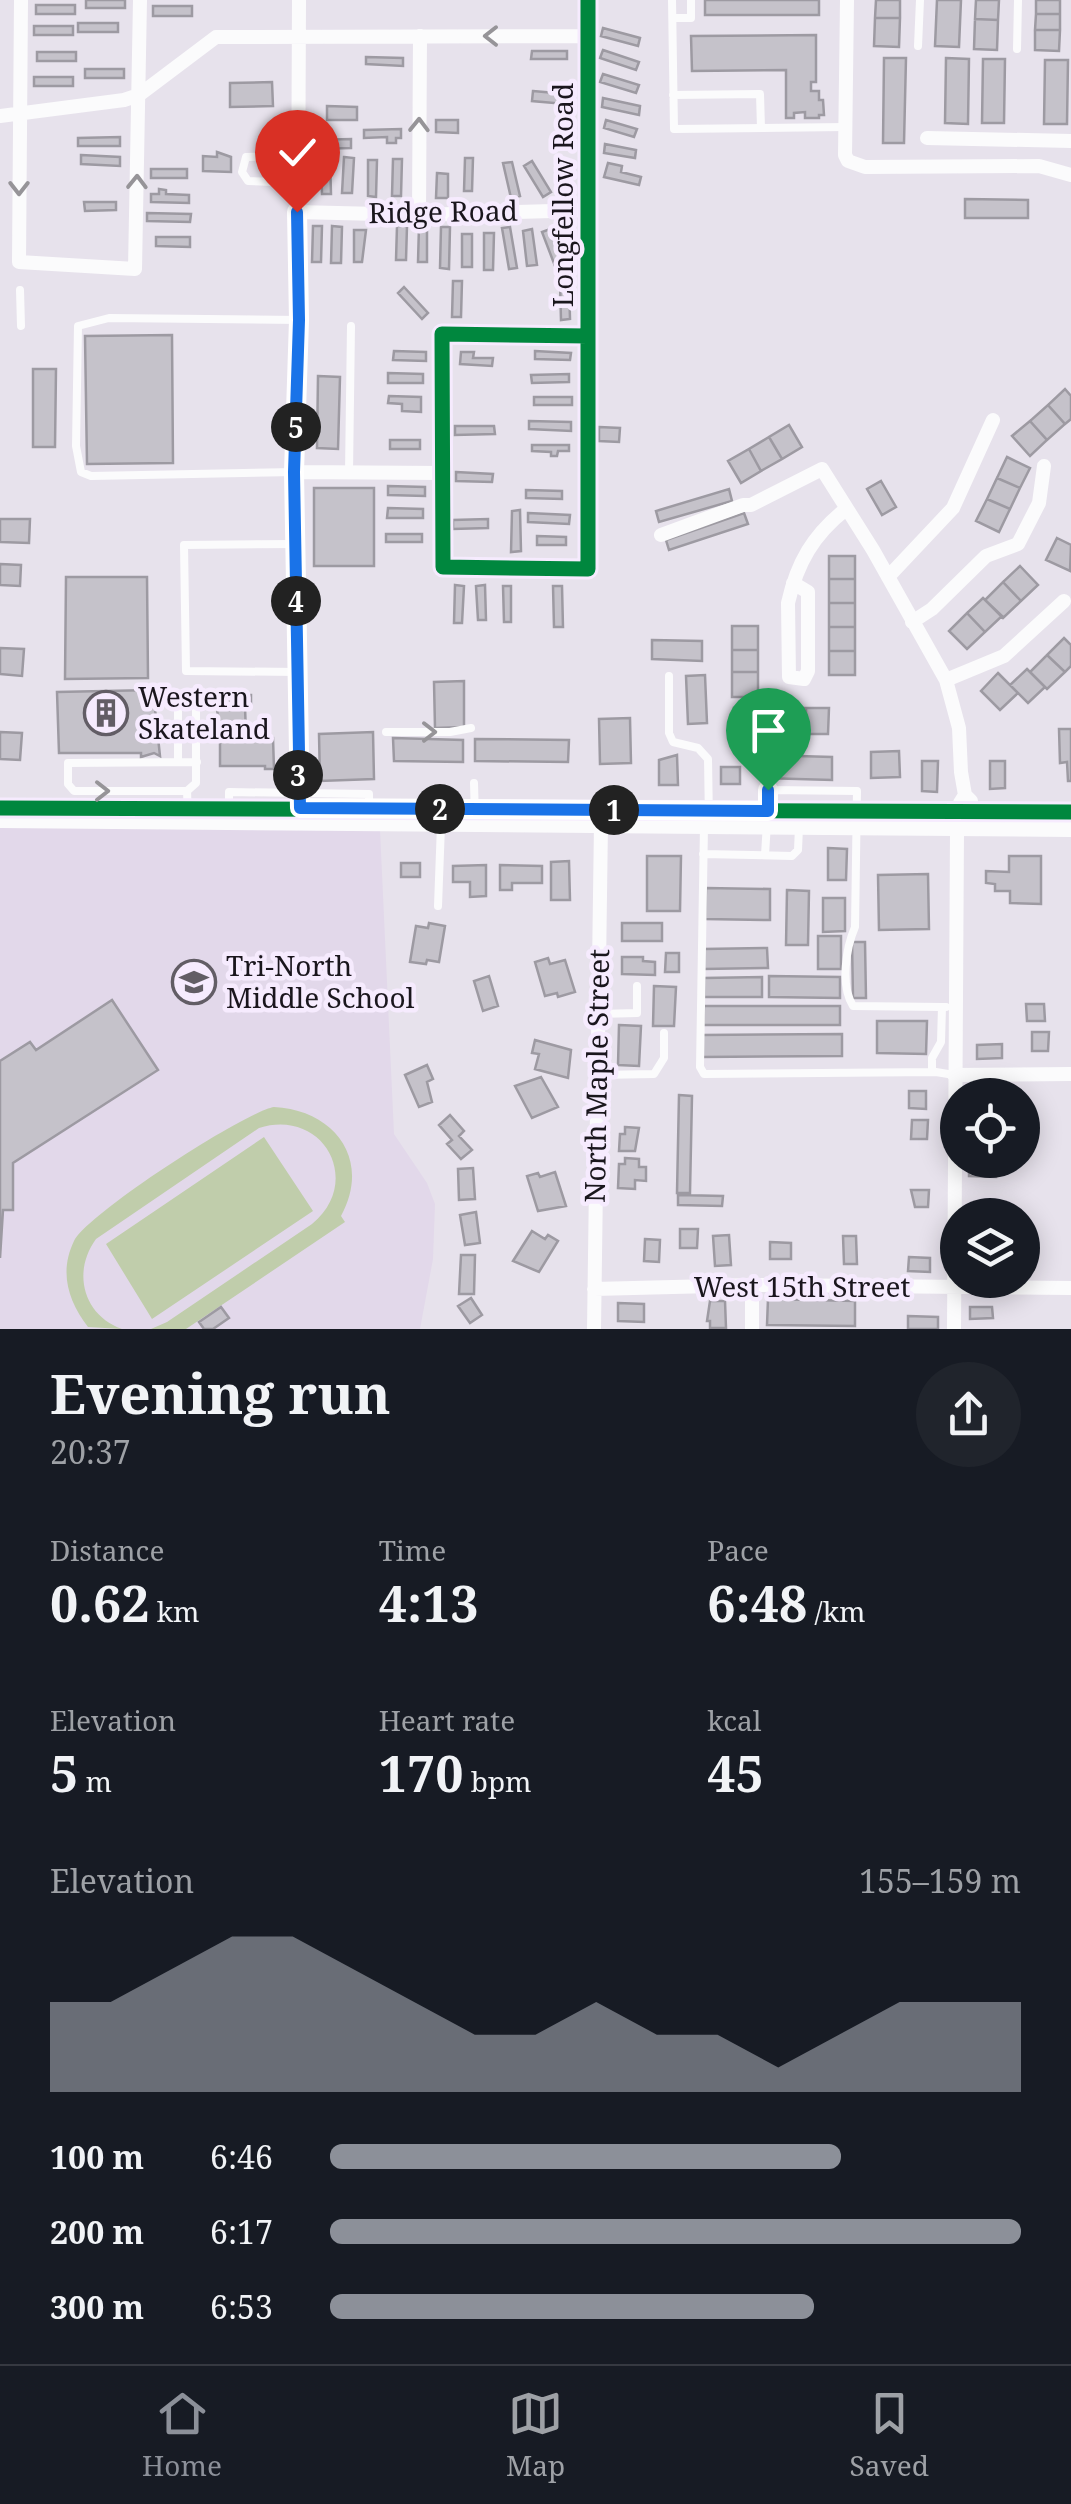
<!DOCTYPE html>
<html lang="en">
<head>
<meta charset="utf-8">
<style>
  :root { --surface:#171b24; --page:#20242c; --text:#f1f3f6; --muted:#9ea1a6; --line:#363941; --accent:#8c9099 }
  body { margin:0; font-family:"Noto Serif",serif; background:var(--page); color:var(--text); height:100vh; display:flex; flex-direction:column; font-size:38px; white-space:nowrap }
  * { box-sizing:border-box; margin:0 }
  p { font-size:32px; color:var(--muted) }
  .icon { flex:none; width:55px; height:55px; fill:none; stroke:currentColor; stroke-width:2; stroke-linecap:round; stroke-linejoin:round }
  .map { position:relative; height:1329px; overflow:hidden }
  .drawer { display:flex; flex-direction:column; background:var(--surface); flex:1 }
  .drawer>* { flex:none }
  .buttons { position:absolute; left:940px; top:1078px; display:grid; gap:20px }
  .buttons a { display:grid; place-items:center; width:100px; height:100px; border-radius:50%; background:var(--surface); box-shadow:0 5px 25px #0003; font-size:50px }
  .pin { position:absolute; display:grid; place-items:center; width:85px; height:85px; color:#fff; margin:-102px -42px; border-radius:50% 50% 50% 0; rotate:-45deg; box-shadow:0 0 10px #0007 }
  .pin .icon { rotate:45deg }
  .km { position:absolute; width:50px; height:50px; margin:-25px; border-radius:50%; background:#222; color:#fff; font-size:28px; line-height:50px; text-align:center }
  .round { display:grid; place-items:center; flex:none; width:105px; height:105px; border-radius:52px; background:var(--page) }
  .headline { display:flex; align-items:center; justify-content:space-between; height:170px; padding:0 50px }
  h1 { font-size:55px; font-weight:700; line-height:75px }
  .metrics { display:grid; grid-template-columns:repeat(3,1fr); gap:15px; height:170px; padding:10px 50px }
  .metrics div { display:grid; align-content:center }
  .metrics b { font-size:50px; font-weight:700 }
  .metrics small { font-size:28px; font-weight:400 }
  .metrics p { font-size:28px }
  .chart { height:280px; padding:20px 50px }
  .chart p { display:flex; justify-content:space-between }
  .chart svg { width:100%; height:180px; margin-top:10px; fill:var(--accent); opacity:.7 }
  ul { padding:0 50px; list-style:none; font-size:32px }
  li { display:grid; grid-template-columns:160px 120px 1fr; align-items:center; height:75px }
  li i { height:25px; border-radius:12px; background:var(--accent) }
  .dock { display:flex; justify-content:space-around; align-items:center; height:140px; border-top:2px solid var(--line); background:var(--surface); font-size:28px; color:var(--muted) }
  .dock a { display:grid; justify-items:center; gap:5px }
  .dock .active { color:var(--accent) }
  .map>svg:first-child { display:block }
</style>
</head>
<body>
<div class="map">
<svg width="1071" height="1329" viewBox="0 0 1071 1329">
  <rect width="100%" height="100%" fill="#e7e2ec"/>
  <path fill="#e2d8ea" d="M0 826 380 830 394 1134 427 1183 435 1204 433 1259 420 1329H0Z"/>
  <path fill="#c0cdab" d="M274 1107C334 1110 372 1159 341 1216L345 1222 186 1329H151L167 1322 312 1224C364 1181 323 1108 259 1128L96 1239C72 1272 83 1315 122 1329L88 1327C68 1301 59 1272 74 1241 87 1214 244 1112 274 1107Z
    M264 1137 313 1211 152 1319 106 1244Z"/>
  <path fill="#c5c2ca" stroke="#9d9aa2" stroke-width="2.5" d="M86 0H125V8H86Z
    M705 0H819V15H705Z
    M876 0H900V18H875Z
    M937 0H961L959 47 935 46Z
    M976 0H999L998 20 975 19Z
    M1036 0H1060V14H1036Z
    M36 5H75V14H36Z
    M153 6H192V16H153Z
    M1036 14H1060V30H1035Z
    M875 18H900L899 47 874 46Z
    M975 19 998 20 997 50 974 49Z
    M78 23H118V32H78Z
    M34 26H73V35H34Z
    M603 28 640 38 638 46 601 36Z
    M1035 30H1060L1059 51 1035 50Z
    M816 35V82H811V91H819V100H823L824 115H819V118H805V112L794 113V118H786V70L692 71 691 36Z
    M603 50 639 62 636 70 600 58Z
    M532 51H567V59H531Z
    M37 52H76V61H37Z
    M366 57 403 58V66L366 64Z
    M884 58H906L904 143H883Z
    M946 58 969 59 968 124 945 123Z
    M983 59H1005L1004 123H982Z
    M1045 60H1068L1067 124H1044Z
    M85 69H124V78H85Z
    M603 74 639 85 636 93 600 82Z
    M34 77H73V86H34Z
    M272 82 273 106 230 107V83Z
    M533 91 566 94 565 104 532 101Z
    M603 98 640 106 639 115 602 107Z
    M327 106 357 107V120H327Z
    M436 120H458V133L436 132Z
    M606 120 637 129 634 137 604 128Z
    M401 129V138H396V143H387V137L364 138V130Z
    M120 137V146H78V138Z
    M351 139V148L313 149V140Z
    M605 144 636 150 635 158 604 153Z
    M217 152 231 157V172L203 171V156L217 157Z
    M81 155 120 157V166L81 164Z
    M344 157 354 158 352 193H342Z
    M330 158 331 194H322L321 159Z
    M465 158H473L472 191H464Z
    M393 159H402L401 196H392Z
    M368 160H377L376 197 368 196Z
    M532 161 551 192 543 197 524 166Z
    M512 162 520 196 511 198 503 163Z
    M608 163 622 166 621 172 641 177 639 185 604 177Z
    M151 169H187V178H151Z
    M437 173 448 174V198H436Z
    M159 189 166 190V194L189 195V203L151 202V194H159Z
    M965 199 1028 200V218H965Z
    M84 202H116V210L85 211Z
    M147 213 191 214 190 222 147 221Z
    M313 226H322L321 262H312Z
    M332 226 342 227 341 263H331Z
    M397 226H407L406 260H396Z
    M419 226H427V262H418Z
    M441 227H450L449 269 440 268Z
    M510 227 517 268 509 269 502 228Z
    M532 229 537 265 527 266 523 231Z
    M550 229 562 263 555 266 542 232Z
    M354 230H366L362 262H354Z
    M484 233H494L493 270H484Z
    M462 234H472V267H462Z
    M156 237H190V247L156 246Z
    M453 281H462L461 317H452Z
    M560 283H569L570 319 561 320Z
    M404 287 428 313 422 319 398 293Z
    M172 335 173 463 87 464 85 336Z
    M394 351 426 352V361L393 360Z
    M535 351 571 353 570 360 535 359Z
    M461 352H474L473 358H493L492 366 460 364Z
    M33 369H56L55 447H33Z
    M388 373 423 374V383H388Z
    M569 374V382L532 383 531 375Z
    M318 376 340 377 338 449 317 448Z
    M1065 389 1071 396V419L1065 424 1048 405Z
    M389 396 421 397V412L402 411V404L388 403Z
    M534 397H572V405H534Z
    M1048 405 1065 424 1047 440 1030 421Z
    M529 421 571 422V431L529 429Z
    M1030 421 1047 440 1030 456 1012 436Z
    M789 425 802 447 782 459 769 437Z
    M455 426H494L495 434 455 435Z
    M599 427 620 428 619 442 599 441Z
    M769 437 782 459 761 471 749 449Z
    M390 440H420V449H390Z
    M532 445H569V451H558L557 456H551V452L532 451Z
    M749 449 761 471 741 483 728 461Z
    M1007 457 1030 468 1020 488 997 478Z
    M456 472 493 474 492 482 456 481Z
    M997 478 1020 488 1010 509 987 499Z
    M881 481 896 507 882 515 867 489Z
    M388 486 425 487V496L388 495Z
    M314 488H374V566H314Z
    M729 489 732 501 659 522 656 511Z
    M526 490 562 491V499L526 498Z
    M987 499 1010 509 999 532 976 521Z
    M388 508 423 509V518H387Z
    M520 510 521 551 511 552 512 511Z
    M528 513 570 515 569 524 528 522Z
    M744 513 748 524 669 550 666 540Z
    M0 519H30L29 543 0 542Z
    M488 519V528L453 529V520Z
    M386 534H422V542H386Z
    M537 536 566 537V545H537Z
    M1057 538 1071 545 1070 571 1046 560Z
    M829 556H855V579H829Z
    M0 564 21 565 20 586 0 585Z
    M1020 566 1038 585 1021 601 1003 582Z
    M66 577H147L148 678 65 679Z
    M829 579H855V603H829Z
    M1003 582 1021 601 1003 618 985 600Z
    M455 585 464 586 462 623H454Z
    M485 585 486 620H478L476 586Z
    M503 586H511V622H504Z
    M553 586H562L563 627H554Z
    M983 598 1002 616 985 632 967 613Z
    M829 603H855V627H829Z
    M967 613 985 632 967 649 949 631Z
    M732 626H758V650H732Z
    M829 627H855V651H829Z
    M1064 638 1071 645V666L1065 672 1047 655Z
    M652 640 702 641V661L652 659Z
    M0 648 24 649 22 676 0 674Z
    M732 650H758V672H732Z
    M829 651H855V675H829Z
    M1047 655 1065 672 1047 689 1030 672Z
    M1027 669 1045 687 1028 703 1010 685Z
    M732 672H758V697H732Z
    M998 673 1018 693 1000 710 981 691Z
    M705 675 707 723 688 724 686 676Z
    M464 681V727L435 728 434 682Z
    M153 690 160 756 154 753 141 757V753H59L57 692Z
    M251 695V706L245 707 246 734H218L217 696Z
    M734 708H759V734H734Z
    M759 708H782V734H759Z
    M782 708H806V734H782Z
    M806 708H829L828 734H806Z
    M630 718 631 763 600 764 599 719Z
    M1059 729H1071V781H1068L1067 762 1060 763Z
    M0 732 22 733 20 760 0 759Z
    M373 732 374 779 320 781 319 734Z
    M273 738 274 769H265V766H220V739Z
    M393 738 463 740V762L394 761Z
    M475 739 569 740 568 762 475 761Z
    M899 751 900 777 871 778V752Z
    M677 755 678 785H659V760Z
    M762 755 832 757V780L762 778Z
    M922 761H938L937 792 922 791Z
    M990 761H1005V788L990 789Z
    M721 767H740V784H721Z
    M828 848 847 849 846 880H828Z
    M647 856H681L680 911H647Z
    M1009 856H1041V904L1010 903V891H995V884L986 883V871L1009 872Z
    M569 861 570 900H551V862Z
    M401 863H420V877H401Z
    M486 865V896L470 897V882H453V866Z
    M500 865 542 866V883H512V890H500Z
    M928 874 929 929 879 930 878 875Z
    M706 888 770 889V920L705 919Z
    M787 890 809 891 808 945H786Z
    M823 898H845V931L823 932Z
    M429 923 445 926 439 962 427 960 426 964 410 962 416 926 428 928Z
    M622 923H662V941H622Z
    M818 936H841V969H818Z
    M852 942H865L866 998H853Z
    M767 948 768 968 704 969V949Z
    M666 953H679V972H665Z
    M622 957H643V961L655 962V975L622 974Z
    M548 958 550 964 565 960 575 992 558 997 557 993 545 996 535 962Z
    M489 976 498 1006 483 1011 474 981Z
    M769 976 840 977V998L769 997Z
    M762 977V997H704V978Z
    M654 986 676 987 674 1026H653Z
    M112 1000 158 1070 13 1163V1210H3L0 1258V1061L30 1042 36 1050Z
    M1026 1004H1044L1045 1021H1027Z
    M704 1006H840V1025H703Z
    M877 1021H927L926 1054 877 1053Z
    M619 1025 641 1026 639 1066 618 1065Z
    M1032 1032H1049L1048 1051H1032Z
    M842 1034V1056L702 1057V1035Z
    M535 1040 571 1050 568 1078 535 1069 539 1054 532 1053Z
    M1002 1044V1058L977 1059V1045Z
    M427 1065 433 1079 427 1082 432 1102 419 1107 405 1075Z
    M541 1077 558 1107 532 1118 515 1086Z
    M909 1091H926V1109L909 1108Z
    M679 1095 692 1096 690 1193H677Z
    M450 1115 464 1131 459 1136 472 1150 461 1159 447 1144 452 1140 439 1125Z
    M912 1120H928L927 1139H911Z
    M625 1127 639 1128 635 1151H619L620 1134H625Z
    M625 1158 639 1159V1167H646V1181L635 1180V1189L618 1188 619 1164H625Z
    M969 1163H996V1177L969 1176Z
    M473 1168 475 1199 459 1200 458 1169Z
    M555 1172 566 1206 538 1211 527 1176 538 1173 540 1177Z
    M911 1190H929L928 1207H915Z
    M678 1195 723 1196 722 1206 678 1205Z
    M476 1212 480 1243 465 1245 460 1215Z
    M680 1229H698L697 1248H680Z
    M532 1231 545 1239 548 1235 558 1241 539 1272 513 1261Z
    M729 1235 731 1265 715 1266 713 1236Z
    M843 1236H856L857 1264H844Z
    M645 1239 660 1240 659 1262 644 1261Z
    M770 1242 791 1243V1259H770Z
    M461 1255H475L474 1294H459Z
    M909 1257 930 1258V1272L908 1271Z
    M471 1298 482 1315 470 1323 458 1306Z
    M768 1299 855 1301V1326L767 1325Z
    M710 1301H725L726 1328H710V1321H707Z
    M618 1303 644 1304V1322L618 1321Z
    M221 1307 229 1318 213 1329H204L199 1322Z
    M970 1307H992L993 1318 970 1319Z
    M908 1316 938 1317V1329H908Z"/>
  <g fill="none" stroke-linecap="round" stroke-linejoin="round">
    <path stroke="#fbfbfc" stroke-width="8" d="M672 0 674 129 845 127
      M673 18H691V0
      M918 46 920 0
      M1017 49 1018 0
      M673 95 760 94 761 128
      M297 183 248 181 242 172 246 157 298 156
      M20 290 21 326
      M295 472 91 476 81 472 76 446 78 326 109 318 299 320
      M349 472 351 326
      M295 544 184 545 186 671 297 672
      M669 676V733L673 742 698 748 708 759 709 821
      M386 732H450L471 728
      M178 762V699H196V783L187 791 188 816
      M474 783 475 818
      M187 791H74L68 784V763L197 762
      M229 820V792L369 794V821
      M704 826 700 1067 704 1074 936 1072 954 1075
      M703 854 792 856 798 850 799 827
      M765 855 769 790 857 791 855 927C846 948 840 985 853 1006L942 1007
      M438 906 441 825
      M598 1014 637 1013V986
      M932 1072V1058L941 1042 942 1007H946
      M597 1075 654 1074 664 1058V1033"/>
    <path stroke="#fbfbfc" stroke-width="14" d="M21 0 19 262 135 269 140 0
      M299 0C297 264 296 528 298 792L301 821
      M847 0 845 155 848 161 865 167 1039 166 1071 175
      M0 116 124 100 139 95 216 37 588 36
      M927 138 1071 141
      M297 212 419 215 588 210
      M419 215 420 36
      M588 336 442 334 443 567 588 569V0
      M295 472 441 473
      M661 535 743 505H751L822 469 873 550 946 680 959 728 961 772 965 795 971 801 973 826
      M888 577 953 508 993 420
      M793 583 808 592V671L804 679 789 677 788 603C797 563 813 535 846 509
      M912 622 932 609 986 556 1018 544 1039 503 1044 466
      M946 680 1004 656 1064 601
      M954 1075 1071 1074
      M594 1289 752 1285 1071 1288
      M594 1329 601 823
      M752 1329V1285
      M954 1329 957 832 960 803 965 795"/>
    <path stroke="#fbfbfc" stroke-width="20" d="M0 818 1071 827"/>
    <defs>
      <path id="cycleway" d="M588 336 442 334 443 567 588 569V0
        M0 808 1071 812"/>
    </defs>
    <use href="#cycleway" stroke="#f6ebfe" stroke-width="21"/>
    <use href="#cycleway" stroke="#00873e" stroke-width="15"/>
  </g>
  <defs><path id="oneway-chevron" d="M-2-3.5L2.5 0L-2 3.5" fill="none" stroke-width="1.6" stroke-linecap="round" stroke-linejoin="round" transform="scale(2.5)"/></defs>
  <g stroke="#969498">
    <use href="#oneway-chevron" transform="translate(491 36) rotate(-180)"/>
    <use href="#oneway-chevron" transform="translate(419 125) rotate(-89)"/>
    <use href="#oneway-chevron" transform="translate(137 182) rotate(-89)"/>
    <use href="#oneway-chevron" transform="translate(19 188) rotate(90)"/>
    <use href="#oneway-chevron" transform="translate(429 732)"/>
    <use href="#oneway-chevron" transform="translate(102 791)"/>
  </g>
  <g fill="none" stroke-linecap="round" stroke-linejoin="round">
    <defs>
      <path id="route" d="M297 212 299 320 294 472 300 808 768 811V790"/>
    </defs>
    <use href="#route" stroke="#fff" stroke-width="20"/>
    <use href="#route" stroke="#1a73e8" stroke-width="12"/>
  </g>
  <defs>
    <symbol id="building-ring" viewBox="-11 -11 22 22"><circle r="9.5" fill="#f6ebfe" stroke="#625d65" stroke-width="1.5"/><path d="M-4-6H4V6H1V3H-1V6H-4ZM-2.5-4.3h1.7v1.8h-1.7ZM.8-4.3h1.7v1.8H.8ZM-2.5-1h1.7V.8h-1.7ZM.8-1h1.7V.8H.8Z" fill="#625d65"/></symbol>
    <symbol id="school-ring" viewBox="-11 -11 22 22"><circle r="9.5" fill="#f6ebfe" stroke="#625d65" stroke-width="1.5"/><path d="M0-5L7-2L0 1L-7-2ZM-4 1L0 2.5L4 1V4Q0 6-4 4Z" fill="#625d65"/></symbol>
  </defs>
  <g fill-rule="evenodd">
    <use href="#building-ring" x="81" y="688" width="50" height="50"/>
    <use href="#school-ring" x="169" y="957" width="50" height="50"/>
  </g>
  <g text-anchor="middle" stroke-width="9" stroke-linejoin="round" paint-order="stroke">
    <g font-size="28" fill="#1a161d" stroke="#f6ebfe">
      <text transform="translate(563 195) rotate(-90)" y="10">Longfellow Road</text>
      <text transform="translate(443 212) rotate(-1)" y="10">Ridge Road</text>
      <text transform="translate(597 1076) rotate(-89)" y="10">North Maple Street</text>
      <text x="802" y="1297">West 15th Street</text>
    </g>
    <g font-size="28" fill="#1a161d" stroke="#f6ebfe" text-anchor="start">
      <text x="138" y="707">Western<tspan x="138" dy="32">Skateland</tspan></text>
      <text x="226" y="976">Tri-North<tspan x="226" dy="32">Middle School</tspan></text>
    </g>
  </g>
</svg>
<div class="buttons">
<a><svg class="icon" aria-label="locate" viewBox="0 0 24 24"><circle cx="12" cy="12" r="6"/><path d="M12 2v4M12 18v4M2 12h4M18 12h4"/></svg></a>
<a><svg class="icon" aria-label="layers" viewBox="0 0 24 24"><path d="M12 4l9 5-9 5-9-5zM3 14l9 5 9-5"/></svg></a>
</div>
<div class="pin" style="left:768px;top:790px;background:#1e9e55"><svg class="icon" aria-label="arrive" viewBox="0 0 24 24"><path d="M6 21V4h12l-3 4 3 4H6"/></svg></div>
<div class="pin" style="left:297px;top:212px;background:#d93025"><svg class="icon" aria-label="check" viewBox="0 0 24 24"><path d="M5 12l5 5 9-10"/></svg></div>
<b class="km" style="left:614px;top:810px">1</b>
<b class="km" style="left:440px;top:809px">2</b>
<b class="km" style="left:298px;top:775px">3</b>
<b class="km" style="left:296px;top:601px">4</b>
<b class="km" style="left:296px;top:427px">5</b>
</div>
<section class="drawer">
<div class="headline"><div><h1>Evening run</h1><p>20:37</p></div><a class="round"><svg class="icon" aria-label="share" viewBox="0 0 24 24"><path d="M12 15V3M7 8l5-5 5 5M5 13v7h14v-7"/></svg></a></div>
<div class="metrics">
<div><p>Distance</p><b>0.62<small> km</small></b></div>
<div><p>Time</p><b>4:13</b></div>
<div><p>Pace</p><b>6:48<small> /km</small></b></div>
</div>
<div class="metrics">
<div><p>Elevation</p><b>5<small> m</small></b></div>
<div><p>Heart rate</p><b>170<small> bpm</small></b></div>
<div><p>kcal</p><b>45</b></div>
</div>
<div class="chart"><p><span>Elevation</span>155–159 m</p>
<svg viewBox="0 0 160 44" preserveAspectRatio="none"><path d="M0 44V22L10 22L20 14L30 6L40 6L50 14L60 22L70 30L80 30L90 22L100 30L110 30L120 38L130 30L140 22L150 22L160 22V44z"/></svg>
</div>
<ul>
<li><b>100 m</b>6:46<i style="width:74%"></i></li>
<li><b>200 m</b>6:17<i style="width:100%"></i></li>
<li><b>300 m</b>6:53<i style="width:70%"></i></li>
</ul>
</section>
<nav class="dock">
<a class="active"><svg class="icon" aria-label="home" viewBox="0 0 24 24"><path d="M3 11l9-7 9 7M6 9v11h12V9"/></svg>Home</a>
<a><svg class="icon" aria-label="map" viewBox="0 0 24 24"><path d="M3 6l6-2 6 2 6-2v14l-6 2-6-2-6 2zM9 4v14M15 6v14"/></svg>Map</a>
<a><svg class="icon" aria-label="saved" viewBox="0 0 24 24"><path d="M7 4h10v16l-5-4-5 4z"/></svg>Saved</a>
</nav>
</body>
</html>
